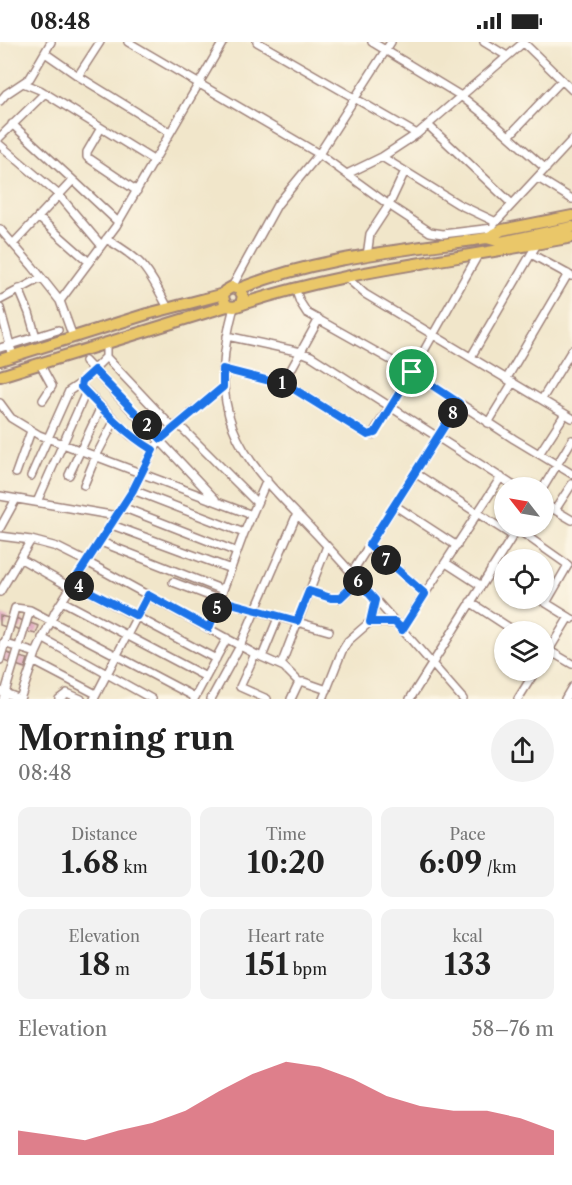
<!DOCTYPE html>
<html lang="en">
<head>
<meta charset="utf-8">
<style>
  :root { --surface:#fff; --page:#f2f2f2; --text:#222; --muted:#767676; --accent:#d1495b }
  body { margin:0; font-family:"Libre Caslon Text",serif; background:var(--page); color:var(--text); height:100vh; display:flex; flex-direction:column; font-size:22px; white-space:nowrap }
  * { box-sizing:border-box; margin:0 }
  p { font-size:20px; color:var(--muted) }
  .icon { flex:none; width:33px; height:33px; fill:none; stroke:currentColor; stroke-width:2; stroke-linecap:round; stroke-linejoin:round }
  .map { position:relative; height:657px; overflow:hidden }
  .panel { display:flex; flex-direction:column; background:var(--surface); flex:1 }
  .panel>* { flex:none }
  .needle { width:39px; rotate:301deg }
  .buttons { position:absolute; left:494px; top:435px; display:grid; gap:12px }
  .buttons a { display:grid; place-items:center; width:60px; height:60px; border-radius:50%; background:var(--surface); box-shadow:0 2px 4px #0004; font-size:30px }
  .pin { position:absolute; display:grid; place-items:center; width:51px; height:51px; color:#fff; margin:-26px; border:3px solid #fff; border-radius:50%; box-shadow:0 2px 6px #0007 }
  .km { position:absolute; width:30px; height:30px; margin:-15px; border-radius:50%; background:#222; color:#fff; font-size:16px; line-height:30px; text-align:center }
  .round { display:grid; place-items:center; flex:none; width:63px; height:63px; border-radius:32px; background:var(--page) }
  .headline { display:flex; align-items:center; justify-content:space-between; height:102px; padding:0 18px }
  h1 { font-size:33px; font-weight:700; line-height:45px }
  .figures { display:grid; grid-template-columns:repeat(3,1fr); gap:9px; height:102px; padding:6px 18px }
  .figures div { display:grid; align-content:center; border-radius:12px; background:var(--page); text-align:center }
  .figures b { font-size:30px; font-weight:700 }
  .figures small { font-size:16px; font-weight:400 }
  .figures p { font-size:16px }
  .chart { height:168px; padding:12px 18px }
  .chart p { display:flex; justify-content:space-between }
  .chart svg { width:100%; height:108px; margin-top:6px; fill:var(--accent); opacity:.7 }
  .status { display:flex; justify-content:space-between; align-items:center; height:42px; padding:0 30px; background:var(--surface); direction:ltr }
  .status svg { height:16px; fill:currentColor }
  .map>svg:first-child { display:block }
</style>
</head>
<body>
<div class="status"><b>08:48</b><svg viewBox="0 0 49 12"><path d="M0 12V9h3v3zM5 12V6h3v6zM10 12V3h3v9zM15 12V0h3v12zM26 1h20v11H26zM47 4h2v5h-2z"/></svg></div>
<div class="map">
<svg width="572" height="657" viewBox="0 0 572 657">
  <rect width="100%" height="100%" fill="#fcf5e5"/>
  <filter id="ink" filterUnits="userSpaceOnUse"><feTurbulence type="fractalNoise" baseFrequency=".0167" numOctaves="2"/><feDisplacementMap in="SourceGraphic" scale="12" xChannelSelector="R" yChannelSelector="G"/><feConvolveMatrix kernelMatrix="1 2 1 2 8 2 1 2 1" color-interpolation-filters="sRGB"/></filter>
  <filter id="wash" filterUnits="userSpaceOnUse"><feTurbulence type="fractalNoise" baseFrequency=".008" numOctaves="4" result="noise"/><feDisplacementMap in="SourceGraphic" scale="24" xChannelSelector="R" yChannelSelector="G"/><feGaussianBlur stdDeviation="1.35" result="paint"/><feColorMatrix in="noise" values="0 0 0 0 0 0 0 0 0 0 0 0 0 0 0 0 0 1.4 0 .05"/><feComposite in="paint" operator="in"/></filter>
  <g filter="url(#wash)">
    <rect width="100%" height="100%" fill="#f1e6ca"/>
    <g id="blocks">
      <path fill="#e2aec3" d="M0 574 9 576 6 585 0 583Z
        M15 576 24 579 21 588 12 585Z
        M30 581 39 584 36 592 27 590Z
        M4 610 13 613 10 621 1 618Z
        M19 615 28 617 25 626 16 623Z"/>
    </g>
  </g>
  <g filter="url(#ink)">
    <use href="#blocks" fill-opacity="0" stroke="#9e827a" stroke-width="1.5"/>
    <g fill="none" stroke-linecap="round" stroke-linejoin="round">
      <defs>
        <path id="minor" d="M128 0 319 112 389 163 430 190 443 192 493 186
          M257 0 417 92
          M372 0 461 54 486 74 546 127
          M484 0 507 14
          M523 0 572 48
          M45 11 78 34 169 90
          M78 34 100 0
          M23 41 40 48 153 118
          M0 59 6 52 30 36 51 0
          M12 82 73 138
          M428 83 512 162
          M101 86 87 110V115L137 149
          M509 94 562 38
          M0 95 45 51
          M0 103 59 153 73 138 118 180
          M382 115 458 162 496 180
          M347 132 382 115 417 92 524 0
          M538 136 572 157
          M38 175 89 220
          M494 182 572 98
          M0 187 33 225 60 259 73 295
          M106 197C144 218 148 228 168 266
          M13 202 59 153 101 203
          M531 212 571 234
          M367 214 370 192 389 163 405 129
          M346 235 365 252 572 376
          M232 245 277 163 319 112 391 0
          M295 246 300 260 307 271 412 330 514 397 572 432
          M19 247 29 271 36 295
          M0 258 41 236
          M60 259 116 184 223 0
          M234 265C223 305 218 346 233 386 249 428 288 461 317 493 367 547 415 602 463 657
          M0 266 13 314
          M227 294 301 310 311 314 517 446
          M106 301V315L82 339V345L130 393 153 408
          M0 306 58 288
          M106 315 173 386
          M471 315 537 202
          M85 319 215 457
          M40 322 52 344 43 358
          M223 327 289 344 365 391 372 393 412 330 478 213
          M507 336 568 232
          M283 342 319 277
          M542 357 572 308
          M0 361 11 376 39 393 252 473
          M488 381 513 340
          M178 382 257 461
          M539 412 565 372
          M16 431 31 389
          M415 431 513 494
          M69 433 101 365
          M31 434 69 349 81 341
          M84 443 96 414 115 378
          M543 446 572 398
          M133 448 244 491
          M0 454 117 474
          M37 460 86 350
          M543 461 572 478
          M394 463 457 504
          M122 465 237 510
          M555 468 572 442
          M112 483 231 527
          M0 486 16 457
          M517 487 568 523 546 561
          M0 494 31 498 57 505 87 520 255 612 284 625 299 640
          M101 500 223 548
          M369 503 425 552
          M21 517 70 545
          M446 521 480 543
          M491 527 504 535
          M351 532 459 361
          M173 540 220 558 329 589
          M73 541 216 617
          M308 549 331 556H340L359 539
          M0 550 31 498
          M538 556 572 577
          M62 559 206 635
          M470 560 516 590
          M370 580 395 581
          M209 586 244 491 267 438
          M402 587 501 435
          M42 596 152 657
          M3 601 36 611
          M543 605 572 622
          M255 612 240 645 267 657
          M262 615 278 576
          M0 618 15 566 30 568 195 655
          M543 618 569 575
          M33 619 96 652
          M281 623 327 504
          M0 649 20 657
          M3 657 30 568
          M20 657 36 611 55 570 133 448 153 408 165 393 223 345
          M59 657 67 651 81 657
          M94 657 148 553
          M194 657 227 596
          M211 657 240 604 297 472
          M291 657 299 640H304L327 648
          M323 657 342 609 348 599 371 579 375 558
          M410 657 519 484
          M518 657 536 628
          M565 657 572 645"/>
        <path id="highway" d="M487 196 501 200 572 185
          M239 247C317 215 405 208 487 196L502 188 572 174
          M241 262 243 254 239 247 232 245 225 249C222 254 223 258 227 264L234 265C342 227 459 218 572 195
          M0 318 147 272 224 252
          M0 334 227 264"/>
      </defs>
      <use href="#minor" stroke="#9e827a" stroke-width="10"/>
      <use href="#highway" stroke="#9e827a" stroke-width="14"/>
      <use href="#minor" stroke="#fff" stroke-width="7"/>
      <use href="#highway" stroke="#eac769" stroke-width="10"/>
    </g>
  </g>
  <g fill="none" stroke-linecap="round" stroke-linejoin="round" filter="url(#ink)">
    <defs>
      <path id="route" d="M223 327 289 344 368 393 375 391 412 330 459 361 369 503 425 552 402 588 395 580H370L375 558 358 539 340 556H331L309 549 297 579 220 558 209 586 148 553 137 574 73 541 133 448 153 408C126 392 103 368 81 345L82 339 94 328 161 397 223 345Z"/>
    </defs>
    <use href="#route" stroke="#fff" stroke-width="12"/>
    <use href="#route" stroke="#1a73e8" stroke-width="8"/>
  </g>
</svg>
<div class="buttons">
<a><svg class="needle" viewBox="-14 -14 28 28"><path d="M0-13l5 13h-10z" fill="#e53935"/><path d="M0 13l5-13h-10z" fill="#767676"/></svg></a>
<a><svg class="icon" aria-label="locate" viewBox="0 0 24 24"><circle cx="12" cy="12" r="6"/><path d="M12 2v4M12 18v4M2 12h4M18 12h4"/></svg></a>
<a><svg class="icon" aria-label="layers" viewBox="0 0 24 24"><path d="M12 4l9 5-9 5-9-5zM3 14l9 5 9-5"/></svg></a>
</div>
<div class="pin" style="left:412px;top:330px;background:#1e9e55"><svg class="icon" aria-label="arrive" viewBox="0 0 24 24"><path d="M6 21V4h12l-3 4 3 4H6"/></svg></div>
<b class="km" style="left:282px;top:341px">1</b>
<b class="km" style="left:147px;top:383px">2</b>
<b class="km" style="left:79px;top:544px">4</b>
<b class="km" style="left:217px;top:566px">5</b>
<b class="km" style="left:358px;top:539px">6</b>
<b class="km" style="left:386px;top:518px">7</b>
<b class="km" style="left:453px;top:371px">8</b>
</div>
<section class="panel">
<div class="headline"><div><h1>Morning run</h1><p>08:48</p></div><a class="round"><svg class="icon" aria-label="share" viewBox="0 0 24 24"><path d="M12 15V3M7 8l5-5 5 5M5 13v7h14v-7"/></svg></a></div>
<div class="figures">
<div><p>Distance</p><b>1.68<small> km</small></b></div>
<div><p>Time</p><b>10:20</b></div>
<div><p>Pace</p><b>6:09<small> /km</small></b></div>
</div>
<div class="figures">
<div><p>Elevation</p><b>18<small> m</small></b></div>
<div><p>Heart rate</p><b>151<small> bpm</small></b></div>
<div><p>kcal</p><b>133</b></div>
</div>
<div class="chart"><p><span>Elevation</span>58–76 m</p>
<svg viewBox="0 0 160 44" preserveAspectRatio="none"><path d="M0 44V34L10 36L20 38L30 34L40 31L50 26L60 18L70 11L80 6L90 8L100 13L110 20L120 24L130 26L140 26L150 29L160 34V44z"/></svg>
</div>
</section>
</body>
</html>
